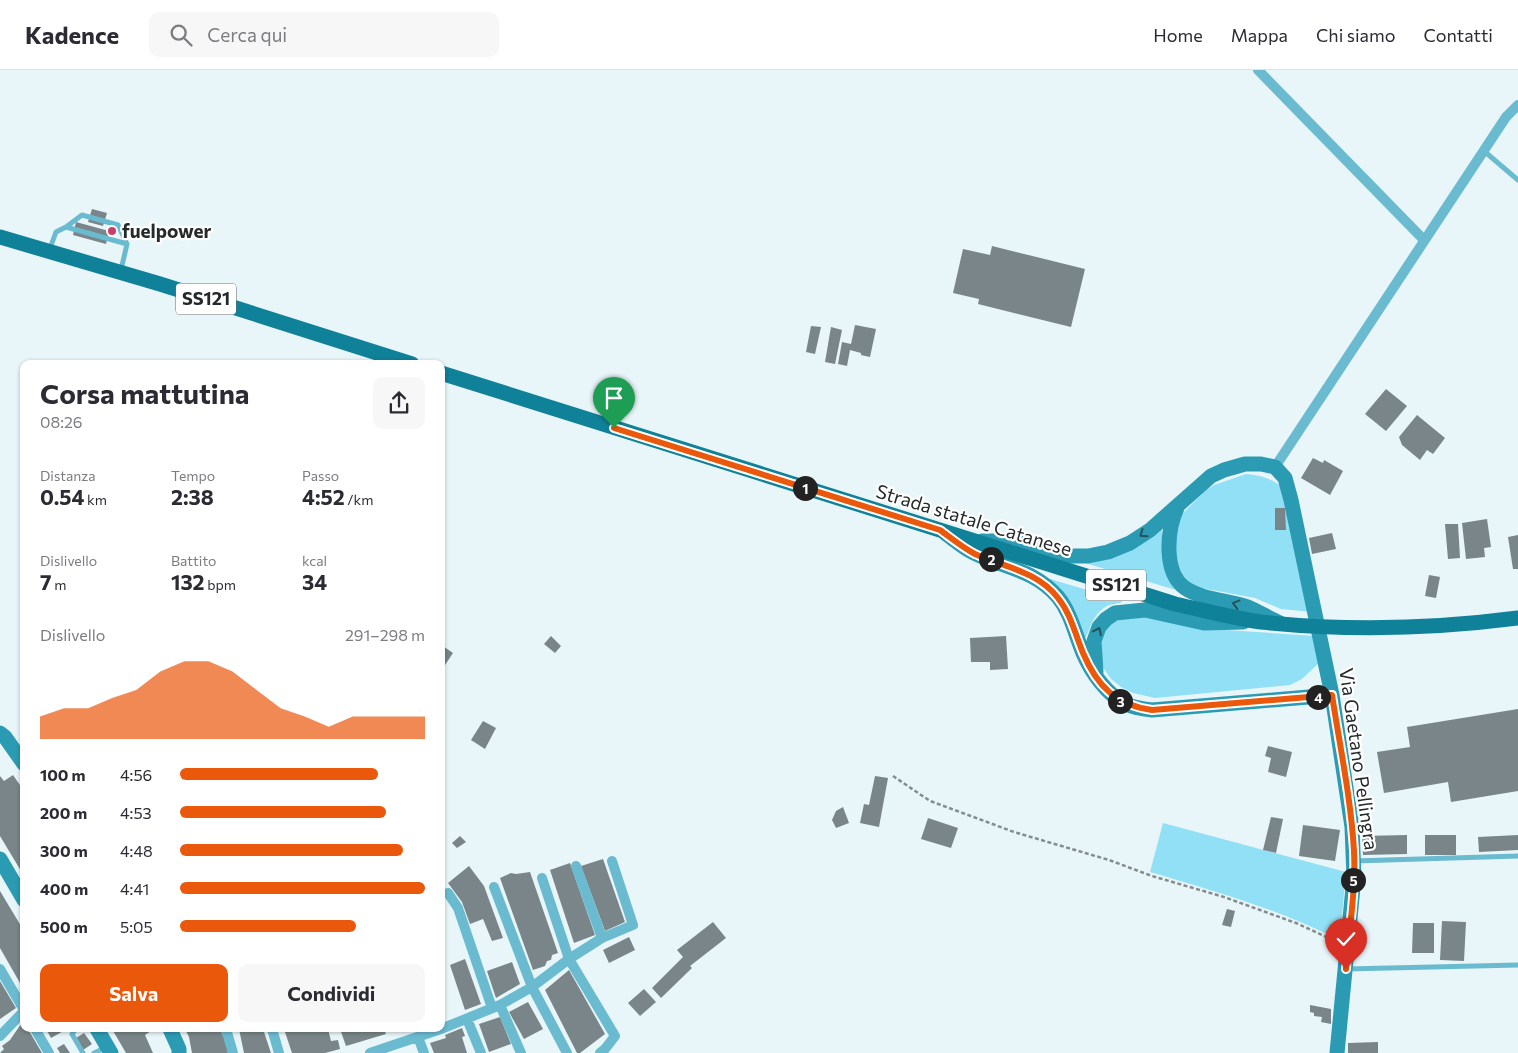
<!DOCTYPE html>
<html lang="it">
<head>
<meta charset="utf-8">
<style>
  :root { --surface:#fff; --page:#f7f7f7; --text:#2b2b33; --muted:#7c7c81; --line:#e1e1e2; --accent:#ea580c }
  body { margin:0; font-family:Commissioner,sans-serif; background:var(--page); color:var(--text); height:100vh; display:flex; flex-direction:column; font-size:19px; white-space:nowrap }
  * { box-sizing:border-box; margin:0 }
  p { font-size:16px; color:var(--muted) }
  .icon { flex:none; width:28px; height:28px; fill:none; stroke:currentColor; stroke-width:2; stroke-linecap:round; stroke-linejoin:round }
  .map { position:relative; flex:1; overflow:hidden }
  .side { position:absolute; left:20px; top:290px; width:425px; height:672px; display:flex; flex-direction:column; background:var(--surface); border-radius:10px; box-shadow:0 1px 4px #0004 }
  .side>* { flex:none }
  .pin { position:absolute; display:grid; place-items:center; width:42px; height:42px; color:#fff; margin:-51px -21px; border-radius:50% 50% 50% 0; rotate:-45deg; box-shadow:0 0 5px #0007 }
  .pin .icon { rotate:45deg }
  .km { position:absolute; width:25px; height:25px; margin:-12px; border-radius:50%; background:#222; color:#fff; font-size:14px; line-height:25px; text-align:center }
  .round { display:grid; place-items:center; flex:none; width:52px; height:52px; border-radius:10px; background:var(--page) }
  .summary { display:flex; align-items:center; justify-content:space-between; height:85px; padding:0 20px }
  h1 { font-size:28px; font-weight:700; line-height:38px }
  .metrics { display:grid; grid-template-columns:repeat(3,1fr); gap:8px; height:85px; padding:5px 20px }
  .metrics div { display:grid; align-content:center }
  .metrics b { font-size:21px; font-weight:700 }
  .metrics small { font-size:14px; font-weight:400 }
  .metrics p { font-size:14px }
  .chart { height:140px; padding:10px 20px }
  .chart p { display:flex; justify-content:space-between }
  .chart svg { width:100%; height:90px; margin-top:5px; fill:var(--accent); opacity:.7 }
  .action { display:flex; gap:10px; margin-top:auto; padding:10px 20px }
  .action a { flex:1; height:58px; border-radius:10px; background:var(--accent); color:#fff; font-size:20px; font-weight:700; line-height:58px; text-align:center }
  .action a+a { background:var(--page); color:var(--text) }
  ul { padding:0 20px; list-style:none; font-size:16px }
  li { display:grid; grid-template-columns:80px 60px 1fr; align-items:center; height:38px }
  li i { height:12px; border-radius:6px; background:var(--accent) }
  header { display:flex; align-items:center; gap:30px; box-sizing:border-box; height:70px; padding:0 25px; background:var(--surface); border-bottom:1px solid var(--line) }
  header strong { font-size:24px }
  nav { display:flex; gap:28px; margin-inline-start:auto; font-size:18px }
  .search { width:350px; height:45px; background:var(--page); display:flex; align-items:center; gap:12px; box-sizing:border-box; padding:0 18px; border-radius:10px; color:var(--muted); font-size:19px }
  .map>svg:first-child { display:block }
</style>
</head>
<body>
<header>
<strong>Kadence</strong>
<div class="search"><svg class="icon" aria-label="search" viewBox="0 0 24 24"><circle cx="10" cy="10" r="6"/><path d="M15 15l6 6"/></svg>Cerca qui</div>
<nav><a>Home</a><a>Mappa</a><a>Chi siamo</a><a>Contatti</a></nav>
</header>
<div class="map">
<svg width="1518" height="983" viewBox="0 0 1518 983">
  <rect width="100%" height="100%" fill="#e8f5f9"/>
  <path fill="#92e0f5" d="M1246 404C1261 405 1273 409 1284 419L1311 542 1281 539 1255 528 1196 517 1189 512 1183 505 1176 491 1173 481 1181 445 1206 420 1214 415Z
    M1162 458V486L1178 520H1176L1085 493Z
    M1050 509 1121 530 1122 532C1118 534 1111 534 1107 536 1093 544 1091 557 1085 569Z
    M1130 544 1197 558 1315 566 1322 590 1302 609 1290 615 1155 628 1133 623 1121 617 1111 609 1102 596 1101 560 1105 554Z
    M1163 753 1346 802 1340 867 1337 869C1278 839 1214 821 1150 802Z"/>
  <path fill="#798588" d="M92 139 107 143 103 156 88 152Z
    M76 152 109 161 106 174 73 165Z
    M130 157 139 161 137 167 128 164Z
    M992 176 1085 199 1071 257 978 234 979 229 953 223 963 179 990 185Z
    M855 255 876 259 870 287 861 285V283L850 280 847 296 838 294 842 272 851 274Z
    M811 256 821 257 815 284 806 282Z
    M831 257 842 260 835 294 825 292Z
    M1386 319 1407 336 1386 361 1365 344Z
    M1417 345 1445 368 1433 384 1427 380 1420 390 1402 375 1399 367Z
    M1313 388 1323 393 1324 390 1343 401 1330 425 1301 408Z
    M1275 438H1285L1286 460H1275Z
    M1487 449 1491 477 1484 478 1485 487 1466 489 1462 453Z
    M1445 454H1458L1460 488 1448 489Z
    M1332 463 1336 479 1312 484 1309 468Z
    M1518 465V499H1513L1508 467Z
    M1429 505 1440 507 1436 528 1425 526Z
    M551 566 561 576 555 583 544 574Z
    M1006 566 1008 599 990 600V592H971L970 568Z
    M443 576 453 583 445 595 441 593V578Z
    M1518 639V721L1451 732 1448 712 1384 723 1377 682 1410 677 1407 657Z
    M483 651 496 658 485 679 471 670Z
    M1268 676 1292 682 1286 707 1268 702 1271 688 1265 686Z
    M13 705 24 721V806L0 766V706L4 711Z
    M875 706 888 708 879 757 860 753 864 734 869 735Z
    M843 737 849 753 836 758 832 750 836 741Z
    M1271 747 1283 749 1276 783 1263 780Z
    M928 748 958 758 951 778 921 769Z
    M1303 755 1340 760 1335 791 1299 786Z
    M1407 765V784L1363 785 1362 766Z
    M1425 765H1456V785H1425Z
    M1518 765V780L1479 782 1478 767Z
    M460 766 466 772 457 778 452 773Z
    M603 789 625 852 605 861 581 796Z
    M570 793 595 865 574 873 550 800Z
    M469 796 484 816 503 868 492 871 483 849 470 854 462 832 448 813Z
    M530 802 558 883 552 885 551 890 547 891 545 896 533 900 500 808 511 803 516 804Z
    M0 821 24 861V920L0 878Z
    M1227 839 1235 841 1231 857 1222 855Z
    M1442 851 1466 852 1464 891 1440 890Z
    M713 852 726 868 690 896 692 898 661 928 652 918 683 887 677 880Z
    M1413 853H1434V883H1412Z
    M629 867 635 880 609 893 603 880Z
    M465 889 481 934 465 940 450 895Z
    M512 892 520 914 496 928 487 901Z
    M569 900 605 964 580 983H577L545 920Z
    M0 911 16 938 0 949Z
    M644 919 656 932 640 946 628 933Z
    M528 932 543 959 524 969 509 942Z
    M1310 935 1331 939V954L1321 952 1322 947 1314 946V943L1310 942Z
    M500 947 511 974 489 982 479 954Z
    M21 954H24V959H28L42 983H0L4 979 2 976 10 970Z
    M462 958 465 966 462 967 467 983H434L430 973 446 968 445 965Z
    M46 959H67L51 968Z
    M112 959H149L151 961 145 965 153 983H126Z
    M185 959H220L225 970 228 983H192L189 967Z
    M239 959H263L271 983H244Z
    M284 959H328L331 971 338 970 340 979 325 983H292Z
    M340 959H384L386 964 346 976Z
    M84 963 92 974 83 980 76 968Z
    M1378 972V983H1348V973Z
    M64 974 70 983H60L57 978Z"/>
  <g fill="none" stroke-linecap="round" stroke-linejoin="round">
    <path stroke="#838c8f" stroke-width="2.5" stroke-dasharray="4 2.5" stroke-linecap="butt" d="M893 706 930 731 1014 762 1109 790 1152 806 1224 827 1296 853 1335 871"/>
    <path stroke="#6abbd0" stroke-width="5" d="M1484 81 1518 110
      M66 157 127 174
      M49 181 56 162 66 157 82 145 118 155 127 174 121 200
      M1354 791 1518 786
      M1346 899 1518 895
      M76 959 72 964 83 983
      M94 983 107 977"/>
    <path stroke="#6abbd0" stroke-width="10" d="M1258 0 1424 170
      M1275 397 1506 47 1518 35
      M576 796 602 868
      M542 808 569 889 615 966 605 979 600 983
      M494 817 532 917 567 983
      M448 823 458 838 492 938
      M0 899 24 940
      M500 935 521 983
      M467 949 481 983
      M35 959 49 983
      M226 959 233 983
      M272 959 279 983
      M441 959 500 935 532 917 569 889 602 868 633 855 612 791
      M0 966 24 941
      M418 967 424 983
      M370 983 441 959"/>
    <path stroke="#2a9bb3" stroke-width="15" d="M1177 438C1167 460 1163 502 1185 518 1203 530 1228 530 1248 537 1259 542 1269 548 1280 553
      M946 464C955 470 964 479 974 483 1004 498 1034 499 1058 527 1071 543 1075 564 1083 583 1091 602 1107 625 1126 634 1134 638 1143 639 1152 640L1332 625
      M982 471H1014L1068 486H1088L1108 482 1130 473 1150 460 1211 406 1224 400 1245 394H1261L1275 397 1285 408 1291 430 1332 625 1352 757 1354 807 1337 983
      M1096 602 1094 571 1099 557 1106 549 1115 543 1145 540 1204 553 1243 552
      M0 663 5 667 24 694
      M0 789 24 830
      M97 959 111 983
      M170 959 179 979V983"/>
    <path stroke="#0f8198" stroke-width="15" d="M0 167 160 214 412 294
      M441 303 1175 534C1203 540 1232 548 1261 552 1346 561 1433 559 1518 548"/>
  </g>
  <defs><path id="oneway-chevron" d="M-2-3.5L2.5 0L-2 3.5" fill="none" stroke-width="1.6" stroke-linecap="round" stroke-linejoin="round" transform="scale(1.25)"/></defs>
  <g stroke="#26515a">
    <use href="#oneway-chevron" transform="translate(1143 464) rotate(145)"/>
    <use href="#oneway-chevron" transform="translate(1236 534) rotate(-165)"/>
    <use href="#oneway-chevron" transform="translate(1098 561) rotate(-65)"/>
  </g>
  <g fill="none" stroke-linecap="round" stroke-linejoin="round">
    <defs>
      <path id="route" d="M614 358 940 460C951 468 963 478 975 484 1004 497 1037 501 1058 528 1071 544 1075 564 1083 583 1097 616 1116 635 1152 640L1332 625C1340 677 1351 729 1354 781 1356 820 1349 860 1346 899"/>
    </defs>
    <use href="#route" stroke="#fff" stroke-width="10"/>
    <use href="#route" stroke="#ea580c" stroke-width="6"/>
  </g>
  <circle fill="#cc3e6a" stroke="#fff" stroke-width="2" cx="112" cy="161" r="5"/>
  <g text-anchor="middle" stroke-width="4.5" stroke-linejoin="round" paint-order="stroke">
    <g fill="#fff" stroke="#66696a" stroke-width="1">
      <rect x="176" y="213.5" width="60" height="31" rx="4"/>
      <rect x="1086" y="499.5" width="60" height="31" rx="4"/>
    </g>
    <g font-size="18" font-weight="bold" fill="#24292a">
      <text x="206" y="235">SS121</text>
      <text x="1116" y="521">SS121</text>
    </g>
    <g font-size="19" font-weight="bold" fill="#24292a" stroke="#fff" text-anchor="start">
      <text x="122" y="168">fuelpower</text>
    </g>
    <g font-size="19" fill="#24292a" stroke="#fff">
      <text transform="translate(974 450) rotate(17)" y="7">Strada statale Catanese</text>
      <text transform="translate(1359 689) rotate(82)" y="7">Via Gaetano Pellingra</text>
    </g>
  </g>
</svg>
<div class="pin" style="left:614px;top:358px;background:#1e9e55"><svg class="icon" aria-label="arrive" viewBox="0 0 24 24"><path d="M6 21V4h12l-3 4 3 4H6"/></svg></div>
<div class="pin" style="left:1346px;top:899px;background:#d93025"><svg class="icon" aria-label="check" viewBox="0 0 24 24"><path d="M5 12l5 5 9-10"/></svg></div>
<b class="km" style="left:805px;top:418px">1</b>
<b class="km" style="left:991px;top:489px">2</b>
<b class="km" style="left:1120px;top:631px">3</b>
<b class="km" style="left:1318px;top:627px">4</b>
<b class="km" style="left:1353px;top:810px">5</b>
<section class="side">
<div class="summary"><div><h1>Corsa mattutina</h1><p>08:26</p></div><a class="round"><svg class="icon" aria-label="share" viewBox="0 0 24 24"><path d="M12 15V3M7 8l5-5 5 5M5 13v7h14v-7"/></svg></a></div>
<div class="metrics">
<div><p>Distanza</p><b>0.54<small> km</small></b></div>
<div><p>Tempo</p><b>2:38</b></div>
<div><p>Passo</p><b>4:52<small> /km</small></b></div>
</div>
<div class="metrics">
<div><p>Dislivello</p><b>7<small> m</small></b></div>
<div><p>Battito</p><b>132<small> bpm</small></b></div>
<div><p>kcal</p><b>34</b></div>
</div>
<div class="chart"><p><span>Dislivello</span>291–298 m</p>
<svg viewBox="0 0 160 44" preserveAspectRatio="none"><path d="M0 44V33L10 29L20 29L30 24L40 20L50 11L60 6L70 6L80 11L90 20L100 29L110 33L120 38L130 33L140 33L150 33L160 33V44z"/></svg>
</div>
<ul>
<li><b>100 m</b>4:56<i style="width:81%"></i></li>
<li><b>200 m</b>4:53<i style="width:84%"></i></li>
<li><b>300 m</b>4:48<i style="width:91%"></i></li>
<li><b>400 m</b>4:41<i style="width:100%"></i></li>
<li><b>500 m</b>5:05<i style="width:72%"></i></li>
</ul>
<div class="action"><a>Salva</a><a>Condividi</a></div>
</section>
</div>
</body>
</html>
